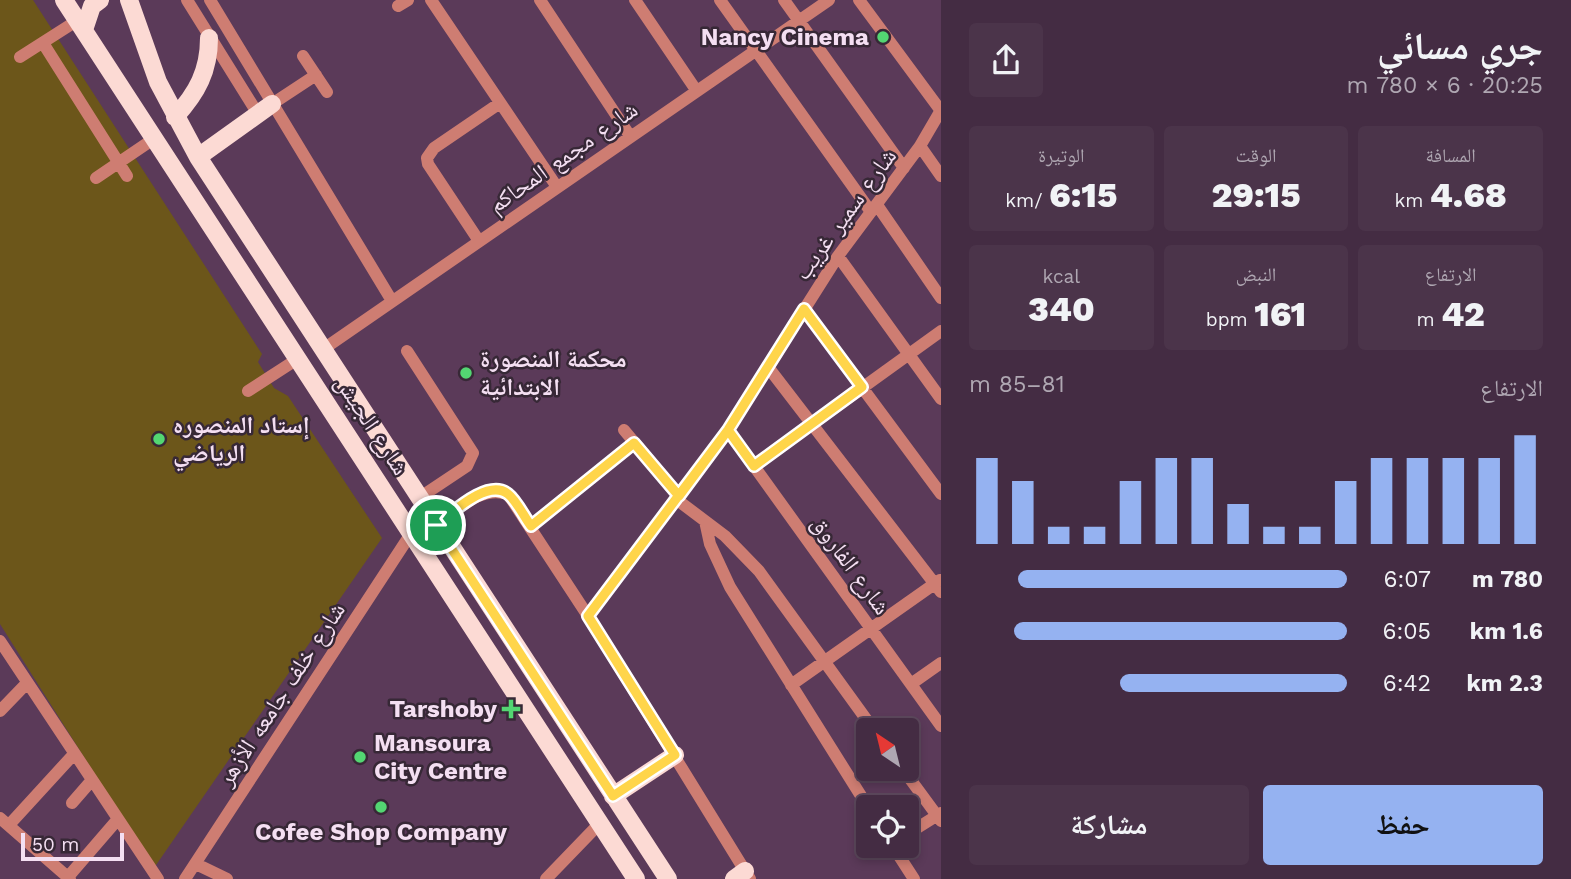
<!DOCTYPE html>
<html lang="ar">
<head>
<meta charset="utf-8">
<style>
  :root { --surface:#442c43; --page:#4b344a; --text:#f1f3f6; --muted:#afa7b2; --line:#5c485c; --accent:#95b2f1 }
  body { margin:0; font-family:"Work Sans","Noto Naskh Arabic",sans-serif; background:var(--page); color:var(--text); direction:rtl; height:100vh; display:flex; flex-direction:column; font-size:26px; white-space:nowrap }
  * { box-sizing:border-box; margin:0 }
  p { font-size:23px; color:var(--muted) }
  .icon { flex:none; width:38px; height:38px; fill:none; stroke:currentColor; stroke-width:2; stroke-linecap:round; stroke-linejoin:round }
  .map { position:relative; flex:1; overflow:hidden; direction:ltr }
  .panel { display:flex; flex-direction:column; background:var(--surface); width:630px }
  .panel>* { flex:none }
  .needle { width:46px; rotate:325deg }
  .buttons { position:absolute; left:856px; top:718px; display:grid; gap:14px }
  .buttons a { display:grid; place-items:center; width:63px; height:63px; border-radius:7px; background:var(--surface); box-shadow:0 4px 10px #0003,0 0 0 2px var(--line); font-size:35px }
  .scale { position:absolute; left:21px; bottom:18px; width:103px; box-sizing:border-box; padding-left:7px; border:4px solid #f4dff2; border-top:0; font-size:19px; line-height:24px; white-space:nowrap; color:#f4dff2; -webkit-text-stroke:5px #372836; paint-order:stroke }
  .pin { position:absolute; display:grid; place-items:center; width:60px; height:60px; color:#fff; margin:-30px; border:4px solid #fff; border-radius:50%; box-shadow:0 2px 7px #0007 }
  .round { display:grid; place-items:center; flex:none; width:74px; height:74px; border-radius:7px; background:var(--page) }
  .overview { display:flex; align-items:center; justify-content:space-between; height:119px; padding:0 28px }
  h1 { font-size:38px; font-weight:800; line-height:52px }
  .metrics { display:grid; grid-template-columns:repeat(3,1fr); gap:10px; height:119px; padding:7px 28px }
  .metrics div { display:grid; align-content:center; border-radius:7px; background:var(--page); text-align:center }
  .metrics b { font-size:35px; font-weight:800 }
  .metrics small { font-size:19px; font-weight:400 }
  .metrics p { font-size:19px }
  .chart { height:196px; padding:14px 28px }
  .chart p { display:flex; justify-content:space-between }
  .chart svg { width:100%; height:126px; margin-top:7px; stroke:var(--accent); stroke-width:6 }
  .primary-button { display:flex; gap:14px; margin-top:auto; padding:14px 28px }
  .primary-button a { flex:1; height:80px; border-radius:7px; background:var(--accent); color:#111; font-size:28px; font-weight:800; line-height:80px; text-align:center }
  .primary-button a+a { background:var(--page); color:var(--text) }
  ul { padding:0 28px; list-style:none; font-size:23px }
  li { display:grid; grid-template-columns:112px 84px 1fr; align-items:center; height:52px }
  li i { height:18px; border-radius:9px; background:var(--accent) }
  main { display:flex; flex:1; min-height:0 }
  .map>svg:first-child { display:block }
</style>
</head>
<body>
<main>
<section class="panel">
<div class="overview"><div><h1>جري مسائي</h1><p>20:25 · 6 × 780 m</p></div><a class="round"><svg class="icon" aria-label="share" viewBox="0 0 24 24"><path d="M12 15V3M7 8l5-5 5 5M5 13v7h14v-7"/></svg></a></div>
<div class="metrics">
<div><p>المسافة</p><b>4.68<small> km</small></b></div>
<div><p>الوقت</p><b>29:15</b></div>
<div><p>الوتيرة</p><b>6:15<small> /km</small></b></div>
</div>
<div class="metrics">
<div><p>الارتفاع</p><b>42<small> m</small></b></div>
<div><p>النبض</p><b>161<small> bpm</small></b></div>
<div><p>kcal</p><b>340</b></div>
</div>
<div class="chart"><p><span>الارتفاع</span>81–85 m</p>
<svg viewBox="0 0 160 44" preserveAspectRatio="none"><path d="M5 44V14M15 44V22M25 44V38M35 44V38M45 44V22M55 44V14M65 44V14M75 44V30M85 44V38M95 44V38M105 44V22M115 44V14M125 44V14M135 44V14M145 44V14M155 44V6"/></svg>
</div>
<ul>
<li><b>780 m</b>6:07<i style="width:87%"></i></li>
<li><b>1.6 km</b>6:05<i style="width:88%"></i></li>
<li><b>2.3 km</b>6:42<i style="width:60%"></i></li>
</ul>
<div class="primary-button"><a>حفظ</a><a>مشاركة</a></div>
</section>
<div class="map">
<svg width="941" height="879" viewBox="0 0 941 879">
  <rect width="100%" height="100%" fill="#5b3a59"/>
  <path fill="#6c561a" d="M0 0H33L262 354 258 362 274 388 288 396 382 538 154 868 0 624Z"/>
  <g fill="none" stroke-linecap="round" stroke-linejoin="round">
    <path stroke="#ce7d72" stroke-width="12" d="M187 0 258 114
      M210 0 392 301
      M431 0 557 187
      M540 0 630 136
      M635 0 696 90
      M720 0 871 212
      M784 0 904 168
      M859 0 941 111
      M398 6 408 0
      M43 43 127 176
      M303 56 327 92
      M20 57 78 20
      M272 104 316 75
      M920 146 941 176
      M96 178 155 138
      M877 205 941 298
      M479 241 428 164 427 158 434 148 500 103
      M838 256 941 399
      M804 309 941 494
      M322 350 829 0
      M407 351 473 453 467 466 419 498
      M768 367 941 592
      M248 391 299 358
      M624 430 679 496
      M728 430 941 726
      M754 466 941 331
      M676 499 725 536 759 571 874 730
      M705 521 710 544 730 587 868 807
      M436 525C458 510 480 485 508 494L588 616 750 879
      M531 526 634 443
      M588 616 728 430 838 256 920 146 941 110
      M0 641 158 879
      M911 684 941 663
      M791 685 940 580
      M0 711 27 683
      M902 768 941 821
      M72 803 92 780
      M0 818 70 879
      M9 825 74 754
      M906 835 941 813
      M892 845 914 879
      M196 864 227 879
      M68 877 118 819
      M185 879 412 532
      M546 879 600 823"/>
    <path stroke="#fcdad4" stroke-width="18" d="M64 0 636 879
      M129 0 158 82 198 157 668 879
      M84 30 92 6 100 0
      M175 117C197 93 209 71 209 38
      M198 157 272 104
      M613 796 675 755
      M734 879 745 871"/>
  </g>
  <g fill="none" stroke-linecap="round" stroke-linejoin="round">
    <defs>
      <path id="route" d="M436 525 613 796 675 755 588 616 728 430 804 309 862 387 754 466 728 430 679 496 634 443 531 526C524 517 517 501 508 494 488 478 452 513 436 525"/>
    </defs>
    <use href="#route" stroke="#fff" stroke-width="14"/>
    <use href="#route" stroke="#ffd54a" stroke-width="9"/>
  </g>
  <g fill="#53d672" stroke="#372836" stroke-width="2.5">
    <circle cx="883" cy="37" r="7"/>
    <circle cx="466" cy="373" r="7"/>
    <circle cx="159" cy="439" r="7"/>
    <path d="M507.5 698.5h7v7h7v7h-7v7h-7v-7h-7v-7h7z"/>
    <circle cx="360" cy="757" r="7"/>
    <circle cx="381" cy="807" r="7"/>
  </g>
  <g text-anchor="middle" stroke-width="5" stroke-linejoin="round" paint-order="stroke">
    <g font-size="24" font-weight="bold" fill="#f4dff2" stroke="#372836" text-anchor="start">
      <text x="869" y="45" text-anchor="end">Nancy Cinema</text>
      <text x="480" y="367">محكمة المنصورة<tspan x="480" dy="28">الابتدائية</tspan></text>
      <text x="173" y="433">إستاد المنصوره<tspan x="173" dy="28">الرياضي</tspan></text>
      <text x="497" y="717" text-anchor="end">Tarshoby</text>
      <text x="374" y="751">Mansoura<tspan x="374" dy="28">City Centre</tspan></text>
      <text x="381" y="840" text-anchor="middle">Cofee Shop Company</text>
    </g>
    <g font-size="24" fill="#f4dff2" stroke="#372836">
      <text transform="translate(563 157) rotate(-35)" y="8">شارع مجمع المحاكم</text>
      <text transform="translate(845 214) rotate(-54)" y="8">شارع سمير غريب</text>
      <text transform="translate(372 425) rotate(57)" y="8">شارع الجيش</text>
      <text transform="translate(851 565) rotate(54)" y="8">شارع الفاروق</text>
      <text transform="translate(281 694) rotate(-57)" y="8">شارع خلف جامعه الأزهر</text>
    </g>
  </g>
</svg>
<div class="buttons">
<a><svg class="needle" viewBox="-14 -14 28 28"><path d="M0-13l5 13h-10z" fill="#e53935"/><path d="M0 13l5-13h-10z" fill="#afa7b2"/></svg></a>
<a><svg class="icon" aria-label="locate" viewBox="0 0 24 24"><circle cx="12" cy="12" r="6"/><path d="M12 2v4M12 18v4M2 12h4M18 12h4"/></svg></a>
</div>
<div class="scale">50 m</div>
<div class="pin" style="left:436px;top:525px;background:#1e9e55"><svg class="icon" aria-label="arrive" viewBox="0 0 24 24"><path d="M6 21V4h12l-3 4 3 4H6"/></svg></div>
</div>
</main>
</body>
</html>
